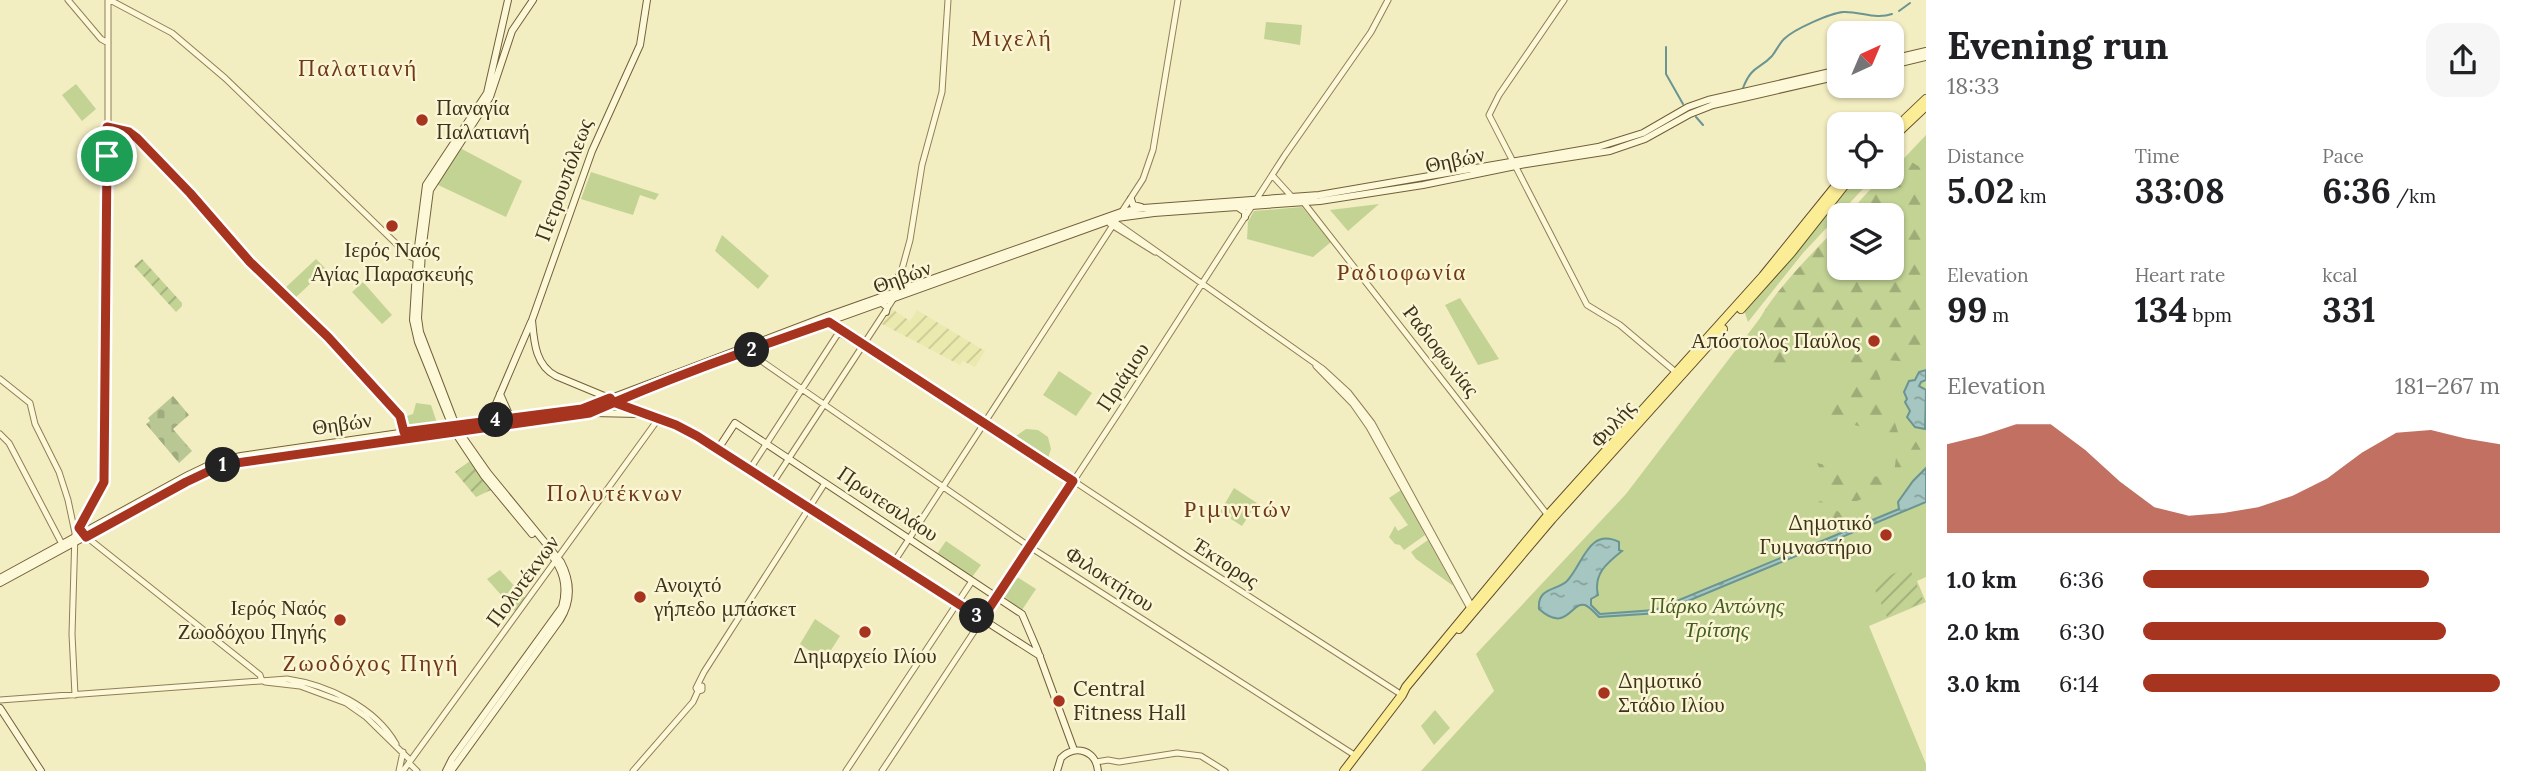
<!DOCTYPE html>
<html lang="en">
<head>
<meta charset="utf-8">
<style>
  :root { --surface:#fff; --page:#f6f6f6; --text:#202124; --muted:#757577; --accent:#a7341f }
  body { margin:0; font-family:Lora,serif; background:var(--page); color:var(--text); height:100vh; display:flex; flex-direction:column; font-size:26px; white-space:nowrap }
  * { box-sizing:border-box; margin:0 }
  p { font-size:23px; color:var(--muted) }
  .icon { flex:none; width:38px; height:38px; fill:none; stroke:currentColor; stroke-width:2; stroke-linecap:round; stroke-linejoin:round }
  .map { position:relative; flex:1; overflow:hidden }
  .details { display:flex; flex-direction:column; background:var(--surface); width:595px }
  .details>* { flex:none }
  .needle { width:46px; rotate:44deg }
  .fabs { position:absolute; left:1827px; top:21px; display:grid; gap:14px }
  .fabs a { display:grid; place-items:center; width:77px; height:77px; border-radius:14px; background:var(--surface); box-shadow:0 2px 5px #0004; font-size:35px }
  .pin { position:absolute; display:grid; place-items:center; width:60px; height:60px; color:#fff; margin:-30px; border:4px solid #fff; border-radius:50%; box-shadow:0 2px 7px #0007 }
  .km { position:absolute; width:35px; height:35px; margin:-18px; border-radius:50%; background:#222; color:#fff; font-size:19px; line-height:35px; text-align:center }
  .round { display:grid; place-items:center; flex:none; width:74px; height:74px; border-radius:21px; background:var(--page) }
  .overview { display:flex; align-items:center; justify-content:space-between; height:119px; padding:0 21px }
  h1 { font-size:38px; font-weight:800; line-height:52px }
  .stats { display:grid; grid-template-columns:repeat(3,1fr); gap:10px; height:119px; padding:7px 21px }
  .stats div { display:grid; align-content:center }
  .stats b { font-size:35px; font-weight:800 }
  .stats small { font-size:19px; font-weight:400 }
  .stats p { font-size:19px }
  .chart { height:196px; padding:14px 21px }
  .chart p { display:flex; justify-content:space-between }
  .chart svg { width:100%; height:126px; margin-top:7px; fill:var(--accent); opacity:.7 }
  ul { padding:0 21px; list-style:none; font-size:23px }
  li { display:grid; grid-template-columns:112px 84px 1fr; align-items:center; height:52px }
  li i { height:18px; border-radius:9px; background:var(--accent) }
  main { display:flex; flex:1; min-height:0 }
  .map>svg:first-child { display:block }
</style>
</head>
<body>
<main>
<div class="map">
<svg width="1926" height="771" viewBox="0 0 1926 771">
  <defs>
    <pattern id="farmland-furrows" width="10" height="10" patternUnits="userSpaceOnUse" patternTransform="scale(1.75)"><rect width="10" height="10" fill="#eaeaae"/><path d="M-1 1l2-2M0 10L10 0M9 11l2-2" fill="none" stroke="#cac995"/></pattern>
    <pattern id="forest-firs" width="22" height="20" patternUnits="userSpaceOnUse" patternTransform="scale(1.75)"><rect width="22" height="20" fill="#c2d394"/><path d="M5 1l3.5 6h-7zM16 11l3.5 6h-7z" fill="#9fac78"/></pattern>
    <pattern id="cemetery-stones" width="16" height="16" patternUnits="userSpaceOnUse" patternTransform="scale(1.75)"><rect width="16" height="16" fill="#b9c794"/><path d="M2 7V4a2 2 0 0 1 4 0v3zM10 15v-3a2 2 0 0 1 4 0v3z" fill="#a0ab7f"/></pattern>
    <pattern id="garden-furrows" width="10" height="10" patternUnits="userSpaceOnUse" patternTransform="scale(1.75)"><rect width="10" height="10" fill="#c2d394"/><path d="M-1 1l2-2M0 10L10 0M9 11l2-2" fill="none" stroke="#9fac78"/></pattern>
    <pattern id="water-ripples" width="26" height="14" patternUnits="userSpaceOnUse" patternTransform="scale(1.75)"><rect width="26" height="14" fill="#a5c6c1"/><path d="M2 4q2-2 4 0t4 0M15 11q2-2 4 0t4 0" fill="none" stroke="#88a19c"/></pattern>
  </defs>
  <rect width="100%" height="100%" fill="#f3edc2"/>
  <path fill="url(#farmland-furrows)" d="M892 309 910 321 917 310 985 351 975 367 963 361 960 365 882 324Z"/>
  <path fill="#c2d394" d="M1266 22 1302 25 1300 45 1264 39Z
    M76 84 96 109 82 121 62 95Z
    M1926 135V577L1917 581 1926 602 1869 626 1926 764V771H1421L1494 691 1476 654 1626 494 1780 292 1839 268H1892V215H1850L1887 177H1892V171Z
    M460 148 522 181 506 217 436 184Z
    M591 172 659 194 655 200 640 195 633 215 581 199Z
    M1855 177H1874L1803 253 1748 322 1744 310Z
    M1379 204 1348 231 1330 210Z
    M1302 207 1331 242 1313 257 1247 239 1248 222 1254 211Z
    M722 235 769 276 758 289 715 251Z
    M316 259 326 269 294 299 276 285 279 283 284 289Z
    M363 282 392 315 382 324 352 292Z
    M1460 298 1499 359 1478 365 1445 305Z
    M1059 371 1092 393 1076 416 1043 395Z
    M416 403 431 405 437 423 407 428 404 417 413 414Z
    M1026 429 1038 430 1048 437 1051 449 1047 461 1013 438Z
    M1234 488 1257 503 1242 526 1220 512Z
    M1401 490 1425 535 1404 550 1400 545 1395 544 1389 537 1395 526 1398 531 1408 525 1389 498Z
    M1428 540 1453 585H1452L1416 559 1411 552Z
    M946 541 981 565 972 577 937 554Z
    M500 570 526 599 516 612 487 579Z
    M1014 575 1036 589 1022 610 1001 594Z
    M815 619 840 636 824 661 800 644Z
    M1435 710 1450 728 1434 745 1421 726Z"/>
  <path fill="url(#forest-firs)" d="M1926 160V354L1913 362 1886 360 1878 372 1899 435 1904 438 1909 453 1919 436 1926 438V467L1914 466C1913 473 1904 479 1897 478V483L1890 486 1888 491 1885 489 1857 501H1845L1844 493 1851 490 1844 487 1828 486 1817 463 1872 476 1889 478 1894 473 1899 436 1822 417C1826 409 1831 395 1838 390 1846 383 1851 384 1854 373L1841 368 1848 358 1838 349 1809 335 1802 346 1801 359 1781 374 1773 375C1767 364 1756 348 1755 336 1753 310 1820 246 1839 225V268H1892V215H1848C1859 203 1875 179 1892 177V173L1910 161 1918 166Z
    M1821 501C1835 510 1846 518 1863 518L1865 521 1832 532 1818 502Z"/>
  <path fill="url(#cemetery-stones)" d="M173 396 189 415 173 429 192 451 179 463 146 424 150 421 148 418Z"/>
  <path fill="url(#garden-furrows)" d="M142 259 182 303V306L176 312 134 266Z
    M470 461 491 490 476 497 455 472Z
    M1909 567 1924 602 1887 617 1872 583Z"/>
  <path fill="url(#water-ripples)" stroke="#6a9592" stroke-width="2" d="M1926 370V380L1921 382 1919 386 1926 390 1925 429 1915 427 1907 417 1910 411 1905 402 1907 399 1904 392 1909 381 1915 380 1919 372Z
    M1926 468V502L1659 613 1599 617C1595 613 1590 607 1585 605 1571 601 1567 634 1539 609 1537 587 1557 591 1567 581 1583 564 1589 527 1619 542V550L1622 551C1607 563 1593 574 1598 595L1591 599V605L1600 614 1655 610 1899 509 1898 502 1913 481Z"/>
  <g fill="none" stroke-linecap="round" stroke-linejoin="round">
    <path stroke="#6a9592" stroke-width="2" d="M1899 11 1910 3
      M1666 47V74L1683 104
      M1743 88C1752 65 1759 70 1772 56 1776 51 1779 44 1784 39 1794 29 1831 13 1843 12 1860 11 1875 20 1892 14
      M1696 117 1703 125"/>
    <defs>
      <path id="tertiary" d="M68 0 101 39 108 43
        M108 0V184L104 482 79 531 260 675 262 681
        M110 0 172 33 225 78 409 256 418 260
        M1564 0 1499 95 1489 115 1587 305 1620 325 1678 374
        M107 127 129 132 140 141 190 193 250 262 328 337 400 416 404 432
        M1272 175 1293 198
        M1304 203 1550 518
        M1115 222 1323 369 1348 392 1372 423 1470 603 1474 607
        M1110 224 1155 252
        M829 322 1009 438 1188 557 1402 695
        M839 333 863 347
        M747 351 1030 547 1356 756
        M1316 366 1353 404 1369 427 1471 610
        M0 379 30 403 35 424 59 472 68 500 75 533 72 634 75 695
        M0 434 9 443 62 544
        M750 469 841 329
        M772 484 894 298 910 240 922 165 942 92 948 0
        M894 562 1143 179 1153 150 1178 0
        M265 682 300 686 346 703 366 717 410 760
        M698 691 696 688 704 672 825 483
        M0 700 287 679C328 685 375 707 396 744
        M1096 762 1108 760 1119 762 1177 753 1201 756 1225 771
        M409 763 417 771
        M399 771 403 752
        M403 771 659 418
        M633 771 693 702 698 691 702 690V686H698
        M846 771 972 581
        M882 771 1121 409 1285 155 1371 32 1388 0"/>
      <path id="secondary" d="M508 0 487 93 426 185 417 255 413 320 418 342 454 431 484 476 532 534
        M647 0 640 45 592 151 532 320C534 341 535 365 556 376L609 398 613 402 692 433 1040 656
        M1892 59 1926 51
        M1892 65 1926 57
        M1131 199 1133 205 1141 207
        M1239 208 1245 212V217
        M899 276 903 283 912 286
        M882 303 887 307 886 312
        M500 394 512 421
        M593 413 638 414
        M489 420 531 322
        M718 449 735 423 1022 614 1037 649 1074 750
        M0 578 188 475 213 463 241 456 455 425 582 409 827 316 1121 212 1143 208 1319 195 1598 147 1643 133 1688 107 1708 100 1839 70
        M0 583 186 482 222 465 590 413 683 374 1117 218 1154 213 1320 201 1423 185 1526 164 1610 151 1645 139 1690 114 1713 105 1839 76
        M0 708 41 771
        M446 771 452 759 562 607C568 586 563 569 549 552
        M451 771 560 620C572 601 571 581 561 562L488 473 462 436 453 418 420 332 418 318 422 252 430 190 490 97 512 31 533 0
        M1057 771 1061 758C1075 744 1096 750 1098 771"/>
      <path id="primary" d="M1905 119 1926 99
        M1892 138 1926 106
        M1741 309 1791 253 1851 177
        M1459 629 1552 519 1723 329
        M1344 771 1402 695 1406 687 1548 515 1763 276 1843 177"/>
    </defs>
    <use href="#tertiary" stroke="#907e56" stroke-width="7"/>
    <use href="#secondary" stroke="#725f3a" stroke-width="8"/>
    <use href="#primary" stroke="#5d4b2b" stroke-width="10"/>
    <use href="#tertiary" stroke="#fdf8d7" stroke-width="5"/>
    <use href="#secondary" stroke="#fdf8d7" stroke-width="6"/>
    <use href="#primary" stroke="#fbec96" stroke-width="8"/>
  </g>
  <g fill="none" stroke-linecap="round" stroke-linejoin="round">
    <defs>
      <path id="route" d="M107 156 104 482 79 528 86 537 186 482 222 465 590 413C668 378 749 350 829 322L1073 481 982 619 697 436 676 425 613 402 610 398 582 409 404 432 400 416 328 337 250 262 190 193 137 138 129 132 107 127V156"/>
    </defs>
    <use href="#route" stroke="#fff" stroke-width="14"/>
    <use href="#route" stroke="#a7341f" stroke-width="9"/>
  </g>
  <g fill="#a7341f" stroke="#faf5d3" stroke-width="2.5">
    <circle cx="422" cy="120" r="7"/>
    <circle cx="392" cy="226" r="7"/>
    <circle cx="1874" cy="341" r="7"/>
    <circle cx="1886" cy="535" r="7"/>
    <circle cx="640" cy="597" r="7"/>
    <circle cx="340" cy="620" r="7"/>
    <circle cx="865" cy="632" r="7"/>
    <circle cx="1604" cy="693" r="7"/>
    <circle cx="1059" cy="701" r="7"/>
  </g>
  <g text-anchor="middle" stroke-width="5" stroke-linejoin="round" paint-order="stroke">
    <g font-size="21" fill="#3e321c" stroke="#faf5d3" text-anchor="start">
      <text x="436" y="115">Παναγία<tspan x="436" dy="24">Παλατιανή</tspan></text>
      <text x="392" y="257" text-anchor="middle">Ιερός Ναός<tspan x="392" dy="24">Αγίας Παρασκευής</tspan></text>
      <text x="1860" y="348" text-anchor="end">Απόστολος Παύλος</text>
      <text x="1872" y="530" text-anchor="end">Δημοτικό<tspan x="1872" dy="24">Γυμναστήριο</tspan></text>
      <text x="654" y="592">Ανοιχτό<tspan x="654" dy="24">γήπεδο μπάσκετ</tspan></text>
      <text x="326" y="615" text-anchor="end">Ιερός Ναός<tspan x="326" dy="24">Ζωοδόχου Πηγής</tspan></text>
      <text x="865" y="663" text-anchor="middle">Δημαρχείο Ιλίου</text>
      <text x="1618" y="688">Δημοτικό<tspan x="1618" dy="24">Στάδιο Ιλίου</tspan></text>
      <text x="1073" y="696">Central<tspan x="1073" dy="24">Fitness Hall</tspan></text>
    </g>
    <g font-size="21" fill="#3e321c" stroke="#faf5d3">
      <text transform="translate(1455 160) rotate(-12)" y="7">Θηβών</text>
      <text transform="translate(564 180) rotate(-70)" y="7">Πετρουπόλεως</text>
      <text transform="translate(902 277) rotate(-20)" y="7">Θηβών</text>
      <text transform="translate(1441 351) rotate(52)" y="7">Ραδιοφωνίας</text>
      <text transform="translate(1123 377) rotate(-57)" y="7">Πριάμου</text>
      <text transform="translate(342 424) rotate(-8)" y="7">Θηβών</text>
      <text transform="translate(1613 424) rotate(-48)" y="7">Φυλής</text>
      <text transform="translate(888 504) rotate(34)" y="7">Πρωτεσιλάου</text>
      <text transform="translate(1226 563) rotate(33)" y="7">Έκτορος</text>
      <text transform="translate(1110 579) rotate(33)" y="7">Φιλοκτήτου</text>
      <text transform="translate(523 581) rotate(-54)" y="7">Πολυτέκνων</text>
    </g>
    <g font-size="21" font-style="italic" fill="#445d20" stroke="#faf5d3">
      <text x="1717" y="613">Πάρκο Αντώνης<tspan x="1717" dy="24">Τρίτσης</tspan></text>
    </g>
    <g font-size="23" letter-spacing="2" fill="#703816" stroke="#faf5d3">
      <text x="1012" y="46">Μιχελή</text>
      <text x="358" y="76">Παλατιανή</text>
      <text x="1402" y="280">Ραδιοφωνία</text>
      <text x="615" y="501">Πολυτέκνων</text>
      <text x="1238" y="517">Ριμινιτών</text>
      <text x="371" y="671">Ζωοδόχος Πηγή</text>
    </g>
  </g>
</svg>
<div class="fabs">
<a><svg class="needle" viewBox="-14 -14 28 28"><path d="M0-13l5 13h-10z" fill="#e53935"/><path d="M0 13l5-13h-10z" fill="#757577"/></svg></a>
<a><svg class="icon" aria-label="locate" viewBox="0 0 24 24"><circle cx="12" cy="12" r="6"/><path d="M12 2v4M12 18v4M2 12h4M18 12h4"/></svg></a>
<a><svg class="icon" aria-label="layers" viewBox="0 0 24 24"><path d="M12 4l9 5-9 5-9-5zM3 14l9 5 9-5"/></svg></a>
</div>
<div class="pin" style="left:107px;top:156px;background:#1e9e55"><svg class="icon" aria-label="arrive" viewBox="0 0 24 24"><path d="M6 21V4h12l-3 4 3 4H6"/></svg></div>
<b class="km" style="left:223px;top:465px">1</b>
<b class="km" style="left:752px;top:350px">2</b>
<b class="km" style="left:977px;top:616px">3</b>
<b class="km" style="left:496px;top:420px">4</b>
</div>
<section class="details">
<div class="overview"><div><h1>Evening run</h1><p>18:33</p></div><a class="round"><svg class="icon" aria-label="share" viewBox="0 0 24 24"><path d="M12 15V3M7 8l5-5 5 5M5 13v7h14v-7"/></svg></a></div>
<div class="stats">
<div><p>Distance</p><b>5.02<small> km</small></b></div>
<div><p>Time</p><b>33:08</b></div>
<div><p>Pace</p><b>6:36<small> /km</small></b></div>
</div>
<div class="stats">
<div><p>Elevation</p><b>99<small> m</small></b></div>
<div><p>Heart rate</p><b>134<small> bpm</small></b></div>
<div><p>kcal</p><b>331</b></div>
</div>
<div class="chart"><p><span>Elevation</span>181–267 m</p>
<svg viewBox="0 0 160 44" preserveAspectRatio="none"><path d="M0 44V13L10 10L20 6L30 6L40 15L50 26L60 35L70 38L80 37L90 35L100 31L110 25L120 16L130 9L140 8L150 11L160 13V44z"/></svg>
</div>
<ul>
<li><b>1.0 km</b>6:36<i style="width:80%"></i></li>
<li><b>2.0 km</b>6:30<i style="width:85%"></i></li>
<li><b>3.0 km</b>6:14<i style="width:100%"></i></li>
</ul>
</section>
</main>
</body>
</html>
